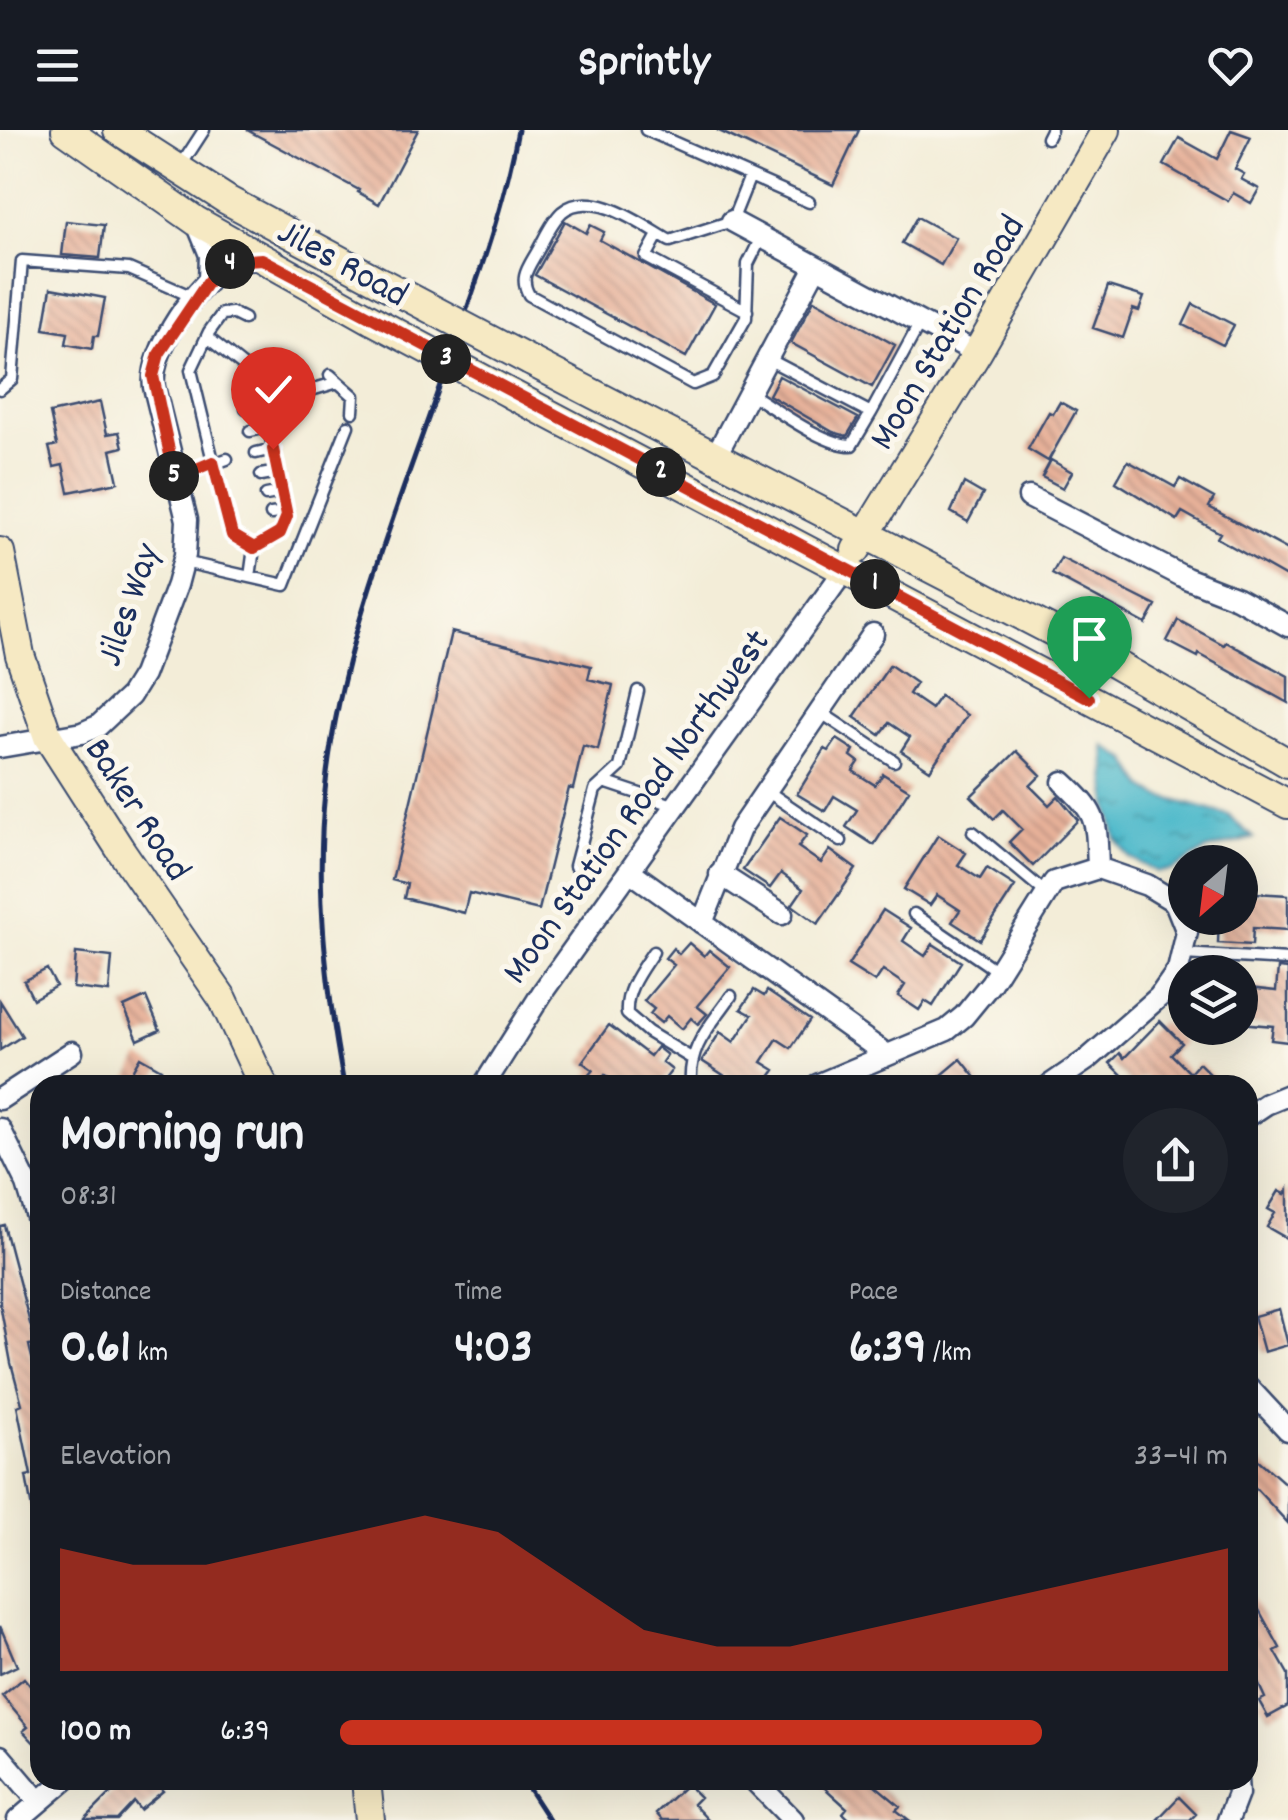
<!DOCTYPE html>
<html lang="en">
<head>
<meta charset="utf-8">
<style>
  :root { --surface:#171b24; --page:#20242c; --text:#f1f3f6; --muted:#9ea1a6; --accent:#c8321e }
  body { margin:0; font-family:Dekko,sans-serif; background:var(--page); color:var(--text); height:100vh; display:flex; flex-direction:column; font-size:38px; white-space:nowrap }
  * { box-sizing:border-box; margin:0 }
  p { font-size:32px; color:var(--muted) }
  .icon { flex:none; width:55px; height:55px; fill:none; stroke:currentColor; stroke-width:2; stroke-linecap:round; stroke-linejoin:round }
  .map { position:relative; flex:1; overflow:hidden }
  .drawer { position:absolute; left:30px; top:945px; width:1228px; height:715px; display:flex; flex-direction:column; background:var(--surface); border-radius:30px; box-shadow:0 10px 40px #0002 }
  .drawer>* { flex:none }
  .needle { width:65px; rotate:208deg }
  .controls { position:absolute; left:1168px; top:715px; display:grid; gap:20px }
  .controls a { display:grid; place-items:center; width:90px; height:90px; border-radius:50%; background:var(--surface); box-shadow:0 10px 40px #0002; font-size:50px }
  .pin { position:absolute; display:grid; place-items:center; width:85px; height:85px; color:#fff; margin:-102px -42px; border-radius:50% 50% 50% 0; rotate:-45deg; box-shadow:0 0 10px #0007 }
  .pin .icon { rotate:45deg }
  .km { position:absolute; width:50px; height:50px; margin:-25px; border-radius:50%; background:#222; color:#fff; font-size:28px; line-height:50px; text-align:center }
  .round { display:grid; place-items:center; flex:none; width:105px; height:105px; border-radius:52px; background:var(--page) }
  .headline { display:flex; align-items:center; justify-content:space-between; height:170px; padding:0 30px }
  h1 { font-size:55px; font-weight:700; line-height:75px }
  .stats { display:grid; grid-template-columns:repeat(3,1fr); gap:15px; height:170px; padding:10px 30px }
  .stats div { display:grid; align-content:center }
  .stats b { font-size:50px; font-weight:700 }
  .stats small { font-size:28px; font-weight:400 }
  .stats p { font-size:28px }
  .chart { height:280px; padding:20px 30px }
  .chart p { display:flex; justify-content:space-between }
  .chart svg { width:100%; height:180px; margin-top:10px; fill:var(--accent); opacity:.7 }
  ul { padding:0 30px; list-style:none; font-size:32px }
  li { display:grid; grid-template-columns:160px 120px 1fr; align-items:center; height:75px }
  li i { height:25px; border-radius:12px; background:var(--accent) }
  header { display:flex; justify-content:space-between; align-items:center; height:130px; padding:0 30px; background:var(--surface); font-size:45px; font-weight:700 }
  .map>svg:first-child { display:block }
</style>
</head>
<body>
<header><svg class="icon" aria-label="menu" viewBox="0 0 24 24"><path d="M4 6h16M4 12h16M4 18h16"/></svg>Sprintly<svg class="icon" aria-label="heart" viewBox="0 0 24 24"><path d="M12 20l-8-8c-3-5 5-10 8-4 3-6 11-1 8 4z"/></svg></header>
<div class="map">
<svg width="1288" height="1690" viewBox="0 0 1288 1690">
  <defs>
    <pattern id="water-ripples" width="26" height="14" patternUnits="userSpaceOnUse" patternTransform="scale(2.5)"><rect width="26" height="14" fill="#4fbacb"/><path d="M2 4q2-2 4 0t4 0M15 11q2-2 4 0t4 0" fill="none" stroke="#4198a8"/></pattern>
    <pattern id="building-back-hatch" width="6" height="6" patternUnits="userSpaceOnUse" patternTransform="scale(2.5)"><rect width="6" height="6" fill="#e7b199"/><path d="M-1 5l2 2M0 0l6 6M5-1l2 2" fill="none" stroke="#ba9080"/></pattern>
  </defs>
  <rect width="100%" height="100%" fill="#fbf7ec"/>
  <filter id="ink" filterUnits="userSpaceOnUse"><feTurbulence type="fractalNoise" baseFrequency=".01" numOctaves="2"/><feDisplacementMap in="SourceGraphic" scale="20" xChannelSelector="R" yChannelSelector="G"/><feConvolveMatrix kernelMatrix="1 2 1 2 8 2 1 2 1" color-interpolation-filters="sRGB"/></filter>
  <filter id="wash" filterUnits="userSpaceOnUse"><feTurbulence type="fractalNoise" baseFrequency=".0048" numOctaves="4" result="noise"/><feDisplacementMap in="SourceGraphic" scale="40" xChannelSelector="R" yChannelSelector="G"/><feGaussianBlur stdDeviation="2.25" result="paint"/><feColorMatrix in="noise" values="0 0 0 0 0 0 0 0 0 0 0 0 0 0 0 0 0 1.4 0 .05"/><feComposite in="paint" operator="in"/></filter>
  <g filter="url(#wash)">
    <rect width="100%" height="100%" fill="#f3edd8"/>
    <path fill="url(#water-ripples)" stroke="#357494" stroke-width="2.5" d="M1105 616 1127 630 1144 657 1159 666 1228 685 1253 708 1207 720 1172 740 1157 742 1129 727 1116 709 1108 676Z"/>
    <g id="blocks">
      <path fill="url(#building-back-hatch)" d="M247 0H418L379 74 358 62 359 60Z
        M717 0H859L833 55Z
        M1231 0 1251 7 1235 39 1244 44 1241 49 1259 59 1251 73 1233 63 1228 71 1164 35 1179 8 1217 29Z
        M917 87 956 108 941 135 902 113Z
        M66 91 104 95 100 128 62 125Z
        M565 91 586 103 590 95 604 102 600 110 715 174 686 227 535 145Z
        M1108 156 1144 167 1139 181 1133 179 1123 208 1093 198Z
        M51 158 105 168 98 206H94L92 219 66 214 68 203 44 199Z
        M814 170 895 215 872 257 791 213Z
        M1193 174 1234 195 1223 215 1183 195Z
        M779 246 858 288 847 306 833 302 769 265Z
        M100 272 107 304 119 302 123 317 111 320 118 352 69 362 63 335 54 337 49 317 57 315 50 283Z
        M1060 272 1076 281 1048 331 1028 319 1049 282 1053 284Z
        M1051 330 1072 342 1063 358 1042 347Z
        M1128 331 1175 357 1180 349 1214 368 1209 377 1288 420V448L1217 408 1220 403 1182 382 1177 390 1116 352Z
        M964 353 983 364 968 392 951 382Z
        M1061 428 1156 476 1146 494 1052 444Z
        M1178 490 1224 515 1226 512 1288 546V573L1199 524 1198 527 1167 511Z
        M451 502 591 536 588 549 613 555 598 620 583 616 573 659 569 658 539 780 469 763 464 783 404 768 407 754 392 750Z
        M890 535 916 553 909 564 931 579 940 566 967 585 930 640 901 621 910 607 889 593 880 605 854 587Z
        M837 609 854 620 851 626 859 632 853 641 875 655 883 644 909 660 874 715 846 697 857 680 834 666 825 681 797 664 825 619 829 621Z
        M1017 621 1041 645 1030 656 1049 675 1058 666 1078 690 1033 736 1009 712 1022 699 1003 680 994 689 971 666Z
        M780 687 807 705 798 717 821 733 830 720 856 739 818 794 792 775 803 759 781 743 770 758 743 740Z
        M938 705 966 723 958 735 980 749 987 738 1015 756 980 810 952 792 960 780 937 765 930 775 904 759Z
        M1240 762 1288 765V800L1253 798 1252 815 1218 813 1219 788H1240Z
        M883 780 911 798 903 811 925 826 933 814 961 832 933 876 925 871 919 880 898 866 905 855 883 840 875 852 848 835Z
        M689 813 704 826 709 820 730 837 697 876 707 884 698 894 691 888 682 899 667 886 661 893 650 884 654 879 644 871 674 835 665 828 673 818 679 824Z
        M76 823 112 827 109 862 73 858Z
        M1278 838 1288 839V912L1271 910 1273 896 1240 893V857L1276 861Z
        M47 839 56 856 33 869 24 851Z
        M754 860 764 866 767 861 810 890 791 918 777 909 762 932 775 940 764 955H739L702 931 720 902 734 912 752 885 741 879Z
        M146 867 160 900 138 910 124 877Z
        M0 871 22 906 0 920Z
        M1160 891 1182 913 1171 924 1190 943 1199 933 1221 955H1152L1144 947 1132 955 1110 933 1120 923 1124 928Z
        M609 895 650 926 657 917 667 925 662 932 672 940 660 955H617L605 945 597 955 587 947 593 940 582 932Z
        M140 927 161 939 152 955H124Z
        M961 929 982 955H930Z
        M1288 1059V1109L1267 1097 1275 1083 1268 1079 1279 1061 1285 1064Z
        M4 1095 32 1201 35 1214 29 1215 36 1245 40 1244V1385H33L26 1346 31 1345 17 1276 22 1274 11 1233 0 1174V1096Z
        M1279 1179 1288 1215 1264 1222 1254 1186Z
        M1248 1321 1288 1356V1393L1248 1350Z
        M1248 1460 1280 1518 1275 1521 1288 1544V1576L1268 1587 1259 1571 1265 1568 1248 1531Z
        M0 1496 17 1536 0 1544Z
        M24 1548 40 1568V1619L23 1601 28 1597 2 1566Z
        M124 1650H153L163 1661 140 1680 134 1672 117 1690H84Z
        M816 1650H869L900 1676 896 1680 909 1690H850L843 1683 847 1678Z
        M687 1654 700 1667 693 1674 708 1690H662L656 1683Z
        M1179 1667 1196 1684 1190 1690H1157Z"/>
    </g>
  </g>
  <g filter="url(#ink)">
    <use href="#blocks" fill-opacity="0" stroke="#3b4c70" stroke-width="2.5"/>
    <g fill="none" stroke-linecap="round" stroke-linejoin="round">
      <defs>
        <path id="lane" d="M646 0 809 72
          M1047 8 1051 0
          M180 37 204 0
          M750 46 732 91 670 111C642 95 592 57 562 82 551 92 544 110 537 122 528 138 519 148 529 165L693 254 713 246 746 188 748 134 761 108
          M658 105 646 127 747 181
          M244 189 232 183 222 184 209 202 191 240 231 405 254 418
          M207 207 248 240 264 274 338 252
          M768 229 871 283 920 193
          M330 245 354 266 353 282
          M0 259 12 249 22 131 129 139 193 167
          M749 263C776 279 823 315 852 315L871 283
          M246 278 264 274 287 386 280 403 254 418
          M250 301 268 297
          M256 323 273 319
          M261 345 278 342
          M176 347 227 329
          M266 365 282 362
          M271 384 286 382
          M184 432 285 455 348 296
          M250 447 254 418
          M820 582 894 631
          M604 652 676 676
          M767 661 841 711
          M973 702 1046 763
          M575 736 595 660 620 637 638 561
          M914 784 997 841
          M653 822C640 842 625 860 627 884L648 902 691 928
          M1183 824 1288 830
          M691 955C688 916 710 897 731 866"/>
        <path id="street" d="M196 91 210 125 209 149
          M732 91 977 223
          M715 327 816 137
          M1029 367 1186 448 1237 468 1288 496
          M0 617 82 603 98 596 130 566 143 545 177 455 185 425 187 390 154 257C149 220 198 151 231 133 240 129 252 130 262 129
          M1063 652C1099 685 1096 690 1098 738
          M631 742 887 925
          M720 744 782 784
          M702 793 740 699 873 504
          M484 955 544 860 846 438
          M817 955 947 900 964 886 991 853 1054 752 1098 738 1147 755 1175 772 1187 802 1178 840 1159 867 1088 929 1050 955
          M0 969 72 922
          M1248 986 1266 974 1288 965
          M0 999 27 1054 40 1097
          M1248 1257 1288 1300
          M0 1626 39 1672
          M754 1650 793 1690
          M18 1690 65 1650
          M1228 1690 1238 1664 1237 1650"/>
        <path id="secondary" d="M66 0 196 91 374 191
          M118 0 227 70 382 153
          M530 231 1110 531 1288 633
          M511 264 1288 674
          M856 420 977 223 1106 0
          M0 422 20 525 48 607 120 719 223 869 263 955
          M366 1650 370 1690"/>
      </defs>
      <use href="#lane" stroke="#3b4c70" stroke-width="15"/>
      <use href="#street" stroke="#3b4c70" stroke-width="25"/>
      <use href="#secondary" stroke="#3b4c70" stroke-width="32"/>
      <use href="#lane" stroke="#fff" stroke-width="10"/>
      <use href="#street" stroke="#fff" stroke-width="20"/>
      <use href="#secondary" stroke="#f6e9c3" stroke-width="28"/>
      <path stroke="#1b2f5e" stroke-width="5" d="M344 955C326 858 315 759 325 661 338 528 389 400 433 275 464 185 501 94 518 0
        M523 1650 549 1690"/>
      <defs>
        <path id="secondary-bridge" d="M382 153 530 231
          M374 191 511 264"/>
      </defs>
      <use href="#secondary-bridge" stroke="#3b4c70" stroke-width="32" stroke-linecap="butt"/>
      <use href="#secondary-bridge" stroke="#f6e9c3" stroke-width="28"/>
    </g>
  </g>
  <g fill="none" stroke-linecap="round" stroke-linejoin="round" filter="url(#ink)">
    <defs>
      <path id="route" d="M273 319 287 386 280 403 254 418 232 405 213 332 175 348 153 246 159 224 209 150 234 131 262 129 1089 568"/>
    </defs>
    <use href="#route" stroke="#fff" stroke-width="20"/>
    <use href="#route" stroke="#c8321e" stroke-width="12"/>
  </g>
  <g text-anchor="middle" stroke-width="10" stroke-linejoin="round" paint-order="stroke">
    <g font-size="38" fill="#1b2f5e" stroke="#fbf7ec">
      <text transform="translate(344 131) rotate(29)" y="13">Jiles Road</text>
      <text transform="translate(945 201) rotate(-59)" y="13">Moon Station Road</text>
      <text transform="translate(126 474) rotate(-71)" y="13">Jiles Way</text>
      <text transform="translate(634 675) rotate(-54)" y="13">Moon Station Road Northwest</text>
      <text transform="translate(140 678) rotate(57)" y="13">Baker Road</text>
    </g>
  </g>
</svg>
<div class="controls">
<a><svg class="needle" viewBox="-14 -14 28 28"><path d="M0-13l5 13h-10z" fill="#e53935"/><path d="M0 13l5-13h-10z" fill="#9ea1a6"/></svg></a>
<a><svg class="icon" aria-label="layers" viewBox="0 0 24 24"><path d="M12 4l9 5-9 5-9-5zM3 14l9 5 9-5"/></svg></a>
</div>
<div class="pin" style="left:1089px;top:568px;background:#1e9e55"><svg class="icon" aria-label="arrive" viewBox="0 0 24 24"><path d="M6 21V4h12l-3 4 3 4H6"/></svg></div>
<div class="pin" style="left:273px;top:319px;background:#d93025"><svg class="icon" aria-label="check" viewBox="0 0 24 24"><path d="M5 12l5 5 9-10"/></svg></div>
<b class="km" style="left:875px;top:454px">1</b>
<b class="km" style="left:661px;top:342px">2</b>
<b class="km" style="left:446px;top:229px">3</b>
<b class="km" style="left:230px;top:134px">4</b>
<b class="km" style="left:174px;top:346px">5</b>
<section class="drawer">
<div class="headline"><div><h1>Morning run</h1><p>08:31</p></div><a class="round"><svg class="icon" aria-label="share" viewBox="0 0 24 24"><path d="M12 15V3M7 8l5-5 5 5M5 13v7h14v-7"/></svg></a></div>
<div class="stats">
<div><p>Distance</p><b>0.61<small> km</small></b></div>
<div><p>Time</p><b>4:03</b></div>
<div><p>Pace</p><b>6:39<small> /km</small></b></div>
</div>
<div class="chart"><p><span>Elevation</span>33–41 m</p>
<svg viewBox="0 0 160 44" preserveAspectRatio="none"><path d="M0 44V14L10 18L20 18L30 14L40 10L50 6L60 10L70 22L80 34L90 38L100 38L110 34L120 30L130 26L140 22L150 18L160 14V44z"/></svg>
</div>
<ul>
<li><b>100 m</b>6:39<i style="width:79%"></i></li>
</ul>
</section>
</div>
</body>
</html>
